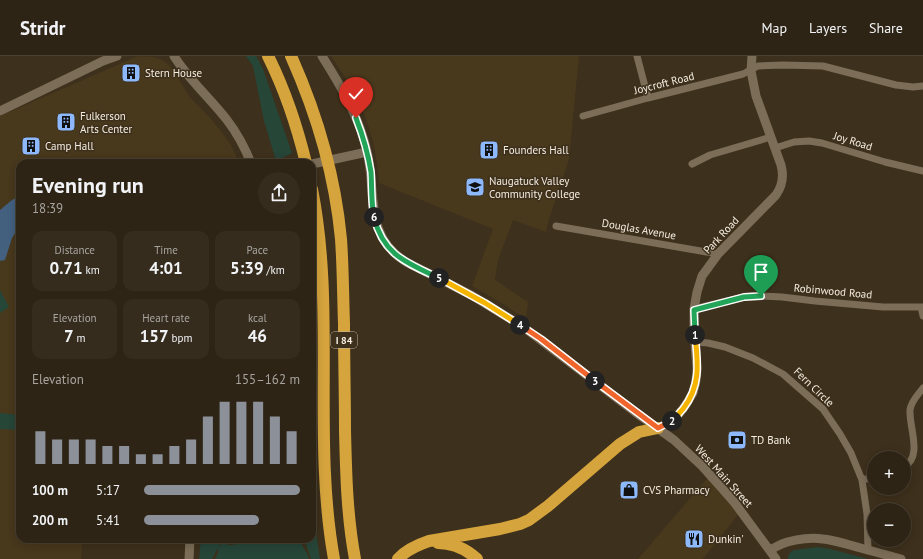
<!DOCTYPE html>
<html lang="en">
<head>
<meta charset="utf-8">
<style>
  :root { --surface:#2e2415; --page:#362c1e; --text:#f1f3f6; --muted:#a7a4a0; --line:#494134; --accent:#8c9099 }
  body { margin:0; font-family:"PT Sans",sans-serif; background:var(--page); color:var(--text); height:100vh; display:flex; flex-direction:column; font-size:15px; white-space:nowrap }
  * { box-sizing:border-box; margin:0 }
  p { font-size:13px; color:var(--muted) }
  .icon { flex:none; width:22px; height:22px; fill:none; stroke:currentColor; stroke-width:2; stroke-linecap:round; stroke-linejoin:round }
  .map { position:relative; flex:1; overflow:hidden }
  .details { position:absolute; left:16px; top:103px; width:300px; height:384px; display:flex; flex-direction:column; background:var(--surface); border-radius:12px; box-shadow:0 2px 10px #0003,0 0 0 1px var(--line) }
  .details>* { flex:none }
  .buttons { position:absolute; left:867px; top:395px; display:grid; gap:8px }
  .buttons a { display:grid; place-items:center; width:44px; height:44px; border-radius:50%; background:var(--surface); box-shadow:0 2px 10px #0003,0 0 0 1px var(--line); font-size:20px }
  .pin { position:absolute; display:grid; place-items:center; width:34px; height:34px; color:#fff; margin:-41px -17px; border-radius:50% 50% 50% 0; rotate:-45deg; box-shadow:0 0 4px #0007 }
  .pin .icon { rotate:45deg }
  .km { position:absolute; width:20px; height:20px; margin:-10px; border-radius:50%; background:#222; color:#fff; font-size:11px; line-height:20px; text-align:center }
  .round { display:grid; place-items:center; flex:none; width:42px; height:42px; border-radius:21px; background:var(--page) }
  .headline { display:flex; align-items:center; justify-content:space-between; height:68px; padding:0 16px }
  h1 { font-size:22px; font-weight:700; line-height:30px }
  .metrics { display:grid; grid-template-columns:repeat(3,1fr); gap:6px; height:68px; padding:4px 16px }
  .metrics div { display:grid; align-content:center; border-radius:10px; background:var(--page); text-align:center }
  .metrics b { font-size:17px; font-weight:700 }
  .metrics small { font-size:11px; font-weight:400 }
  .metrics p { font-size:11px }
  .chart { height:112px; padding:8px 16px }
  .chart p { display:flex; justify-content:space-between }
  .chart svg { width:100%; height:72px; margin-top:4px; stroke:var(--accent); stroke-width:6 }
  ul { padding:0 16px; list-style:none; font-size:13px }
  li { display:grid; grid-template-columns:64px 48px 1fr; align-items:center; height:30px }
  li i { height:10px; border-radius:5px; background:var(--accent) }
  header { display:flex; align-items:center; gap:24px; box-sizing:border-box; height:56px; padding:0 20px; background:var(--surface); border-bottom:1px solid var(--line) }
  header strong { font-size:19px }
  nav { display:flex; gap:22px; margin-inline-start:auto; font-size:14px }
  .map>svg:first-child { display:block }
</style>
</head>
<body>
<header>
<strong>Stridr</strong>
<nav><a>Map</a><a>Layers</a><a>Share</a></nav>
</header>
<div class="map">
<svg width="923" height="503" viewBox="0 0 923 503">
  <rect width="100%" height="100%" fill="#3d301c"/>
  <path fill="#48381c" d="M138 0 154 1 162 4 169 9 175 17 190 41 212 64 223 78 231 89 239 107H20V483H82L81 503H0V60Z
    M331 0H579L569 104 549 163 546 176 513 164 498 204 495 224 528 246 526 263 500 246 472 230 493 173 379 127 377 108 374 90 369 72 363 55 350 29Z
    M710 419 741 455 703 503H638Z"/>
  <path fill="#264638" d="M246 0H256L263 13 292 97 276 105 264 65 253 10Z
    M0 234 9 251 0 257Z
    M0 357 20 359V374L0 373Z
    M312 406 316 476 320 503H311L304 483H312Z
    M201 483H222L219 491 223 486 229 489 239 488 244 483H300C301 490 307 495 309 502V503H215L218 497V492L212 503H199Z
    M818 491 830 493 868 503H788C788 498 790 496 794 494Z"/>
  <path fill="#43607f" d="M20 140V169L12 182 5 204 0 205V154L12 144Z"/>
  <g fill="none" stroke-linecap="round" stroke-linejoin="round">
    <path stroke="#7b6d57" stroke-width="7" d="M637 0 648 42
      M583 60 648 42 743 18 758 10 783 9 823 10 896 29 913 31 923 30
      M775 92 794 86 809 85 822 87 885 106 923 115
      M692 108 710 99 771 81
      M556 170 718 198
      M921 251 923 260
      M694 253 744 241 761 240 782 241 815 245 883 251H923
      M696 286 708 287 725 291 753 302 783 318 823 353 840 378 851 397 862 424 867 458 868 494
      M904 411C923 400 909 372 910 354 911 345 918 339 923 332
      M862 424 874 421"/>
    <path stroke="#7b6d57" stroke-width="9" d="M174 0C189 24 210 42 227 64 237 77 245 92 251 107
      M322 0C339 27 355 54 364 84 368 97 370 110 371 123 374 158 374 186 406 206L471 239 522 270 635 356 674 384 702 410 719 429 734 446 776 503
      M0 55 103 5 117 0
      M312 108 367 96
      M658 372 674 364 685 350 693 337 696 325 697 313 694 274V253L697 236 702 220 718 198 776 139C783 129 784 120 781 109L756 40 751 15 752 0
      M770 495C782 484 808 481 823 483 833 484 842 487 850 489 867 494 884 498 901 503
      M189 503 190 483"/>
    <path stroke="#d5a43c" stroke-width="12" d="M268 0C285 34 297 70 306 107
      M291 0C317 58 335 119 341 183 343 211 343 239 344 268 344 303 345 338 345 374 346 418 347 460 355 503
      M312 133C336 255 312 381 334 503
      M438 487C453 487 465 492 477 503
      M398 503C406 494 417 489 429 485L500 473 520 468 529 464 548 450 620 388 639 376 658 372"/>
  </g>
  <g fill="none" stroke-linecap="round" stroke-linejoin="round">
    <defs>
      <path id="split-1" d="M695 279 694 254 744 241 761 240"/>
      <path id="split-2" d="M672 365C676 362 679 357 683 353 701 330 698 307 695 279"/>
      <path id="split-3" d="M595 325 658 372 672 365"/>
      <path id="split-4" d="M520 269 541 283 595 325"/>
      <path id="split-5" d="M439 222 485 247 520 269"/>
      <path id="split-6" d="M374 161C383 199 407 207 439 222"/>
      <path id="split-7" d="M356 62C363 80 368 97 371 116 372 131 371 146 374 161"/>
    </defs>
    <use href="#split-1" stroke="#fff" stroke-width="8"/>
    <use href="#split-2" stroke="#fff" stroke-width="8"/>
    <use href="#split-3" stroke="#fff" stroke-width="8"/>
    <use href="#split-4" stroke="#fff" stroke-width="8"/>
    <use href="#split-5" stroke="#fff" stroke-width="8"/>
    <use href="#split-6" stroke="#fff" stroke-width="8"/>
    <use href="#split-7" stroke="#fff" stroke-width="8"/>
    <use href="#split-1" stroke="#22a559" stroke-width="5"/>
    <use href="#split-2" stroke="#f5b400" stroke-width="5"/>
    <use href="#split-3" stroke="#f0652b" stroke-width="5"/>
    <use href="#split-4" stroke="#f0652b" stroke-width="5"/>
    <use href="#split-5" stroke="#f5b400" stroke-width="5"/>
    <use href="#split-6" stroke="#22a559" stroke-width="5"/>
    <use href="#split-7" stroke="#22a559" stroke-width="5"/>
  </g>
  <defs>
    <symbol id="building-square" viewBox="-11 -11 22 22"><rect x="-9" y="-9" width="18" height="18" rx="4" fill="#8db9fc" stroke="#3d301c"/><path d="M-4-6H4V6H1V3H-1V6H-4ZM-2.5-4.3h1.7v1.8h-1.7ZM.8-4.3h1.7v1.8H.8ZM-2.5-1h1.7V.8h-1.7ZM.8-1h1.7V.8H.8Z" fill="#111"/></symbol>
    <symbol id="university-square" viewBox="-11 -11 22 22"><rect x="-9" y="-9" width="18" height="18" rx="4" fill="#8db9fc" stroke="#3d301c"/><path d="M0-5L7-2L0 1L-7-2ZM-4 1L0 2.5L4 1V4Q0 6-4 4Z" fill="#111"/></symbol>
    <symbol id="bank-square" viewBox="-11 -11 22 22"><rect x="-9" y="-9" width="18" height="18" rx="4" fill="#8db9fc" stroke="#3d301c"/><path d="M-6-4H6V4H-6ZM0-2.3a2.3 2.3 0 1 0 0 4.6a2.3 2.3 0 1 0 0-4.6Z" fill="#111"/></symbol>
    <symbol id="shop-square" viewBox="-11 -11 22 22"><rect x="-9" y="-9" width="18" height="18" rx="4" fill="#8db9fc" stroke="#3d301c"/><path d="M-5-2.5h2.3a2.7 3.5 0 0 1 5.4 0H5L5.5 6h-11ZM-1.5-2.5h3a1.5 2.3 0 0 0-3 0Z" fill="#111"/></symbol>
    <symbol id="restaurant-square" viewBox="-11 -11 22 22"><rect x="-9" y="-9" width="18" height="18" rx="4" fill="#8db9fc" stroke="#3d301c"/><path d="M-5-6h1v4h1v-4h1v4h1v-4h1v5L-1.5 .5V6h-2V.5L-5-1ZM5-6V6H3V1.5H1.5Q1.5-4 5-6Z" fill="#111"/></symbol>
  </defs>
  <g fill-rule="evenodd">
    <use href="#building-square" x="120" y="6" width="22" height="22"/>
    <use href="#building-square" x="55" y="55" width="22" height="22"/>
    <use href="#building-square" x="20" y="79" width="22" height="22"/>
    <use href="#building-square" x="478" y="83" width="22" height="22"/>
    <use href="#university-square" x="464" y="120" width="22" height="22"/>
    <use href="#bank-square" x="726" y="373" width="22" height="22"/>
    <use href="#shop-square" x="618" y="423" width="22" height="22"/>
    <use href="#restaurant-square" x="683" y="472" width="22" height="22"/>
  </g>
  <g text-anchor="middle" stroke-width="3" stroke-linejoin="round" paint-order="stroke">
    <rect fill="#3d301c" stroke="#beb4a5" stroke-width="1" x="331" y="276" width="26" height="16" rx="3"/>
    <g font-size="10" font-weight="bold" fill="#f5ede0">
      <text x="344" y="288">I 84</text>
    </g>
    <g font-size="11" fill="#f5ede0" stroke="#3d301c" text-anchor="start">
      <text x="145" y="21">Stern House</text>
      <text x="80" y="64">Fulkerson<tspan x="80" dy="13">Arts Center</tspan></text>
      <text x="45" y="94">Camp Hall</text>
      <text x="503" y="98">Founders Hall</text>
      <text x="489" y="129">Naugatuck Valley<tspan x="489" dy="13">Community College</tspan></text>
      <text x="751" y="388">TD Bank</text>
      <text x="643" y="438">CVS Pharmacy</text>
      <text x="708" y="487">Dunkin'</text>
    </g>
    <g font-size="11" fill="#f5ede0" stroke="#3d301c">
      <text transform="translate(664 27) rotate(-14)" y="4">Joycroft Road</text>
      <text transform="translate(853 85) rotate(17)" y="4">Joy Road</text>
      <text transform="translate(639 173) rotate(10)" y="4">Douglas Avenue</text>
      <text transform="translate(721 179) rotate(-47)" y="4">Park Road</text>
      <text transform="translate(833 235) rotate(5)" y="4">Robinwood Road</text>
      <text transform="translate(814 331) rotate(44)" y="4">Fern Circle</text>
      <text transform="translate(724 420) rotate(48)" y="4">West Main Street</text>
    </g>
  </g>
</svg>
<div class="buttons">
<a>+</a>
<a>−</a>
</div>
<div class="pin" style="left:761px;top:240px;background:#1e9e55"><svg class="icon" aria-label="arrive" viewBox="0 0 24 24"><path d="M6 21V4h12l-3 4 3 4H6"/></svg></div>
<div class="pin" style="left:356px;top:62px;background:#d93025"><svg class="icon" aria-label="check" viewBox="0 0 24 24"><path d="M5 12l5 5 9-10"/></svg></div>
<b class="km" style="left:695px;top:279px">1</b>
<b class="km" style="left:672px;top:365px">2</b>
<b class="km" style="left:595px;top:325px">3</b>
<b class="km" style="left:520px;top:269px">4</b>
<b class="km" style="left:439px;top:222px">5</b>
<b class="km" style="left:374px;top:161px">6</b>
<section class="details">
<div class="headline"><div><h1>Evening run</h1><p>18:39</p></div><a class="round"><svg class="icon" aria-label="share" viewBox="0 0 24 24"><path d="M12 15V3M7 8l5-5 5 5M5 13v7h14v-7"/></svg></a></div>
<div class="metrics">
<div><p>Distance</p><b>0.71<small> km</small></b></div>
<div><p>Time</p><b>4:01</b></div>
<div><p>Pace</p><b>5:39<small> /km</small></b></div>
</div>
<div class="metrics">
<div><p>Elevation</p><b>7<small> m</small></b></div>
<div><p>Heart rate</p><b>157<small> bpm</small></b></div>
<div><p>kcal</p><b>46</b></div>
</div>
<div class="chart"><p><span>Elevation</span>155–162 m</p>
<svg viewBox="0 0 160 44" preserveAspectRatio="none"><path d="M5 44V24M15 44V29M25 44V29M35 44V29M45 44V33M55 44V33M65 44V38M75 44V38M85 44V33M95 44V29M105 44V15M115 44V6M125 44V6M135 44V6M145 44V15M155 44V24"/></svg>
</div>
<ul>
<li><b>100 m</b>5:17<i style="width:100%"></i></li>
<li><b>200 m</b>5:41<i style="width:74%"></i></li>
</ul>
</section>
</div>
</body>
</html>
